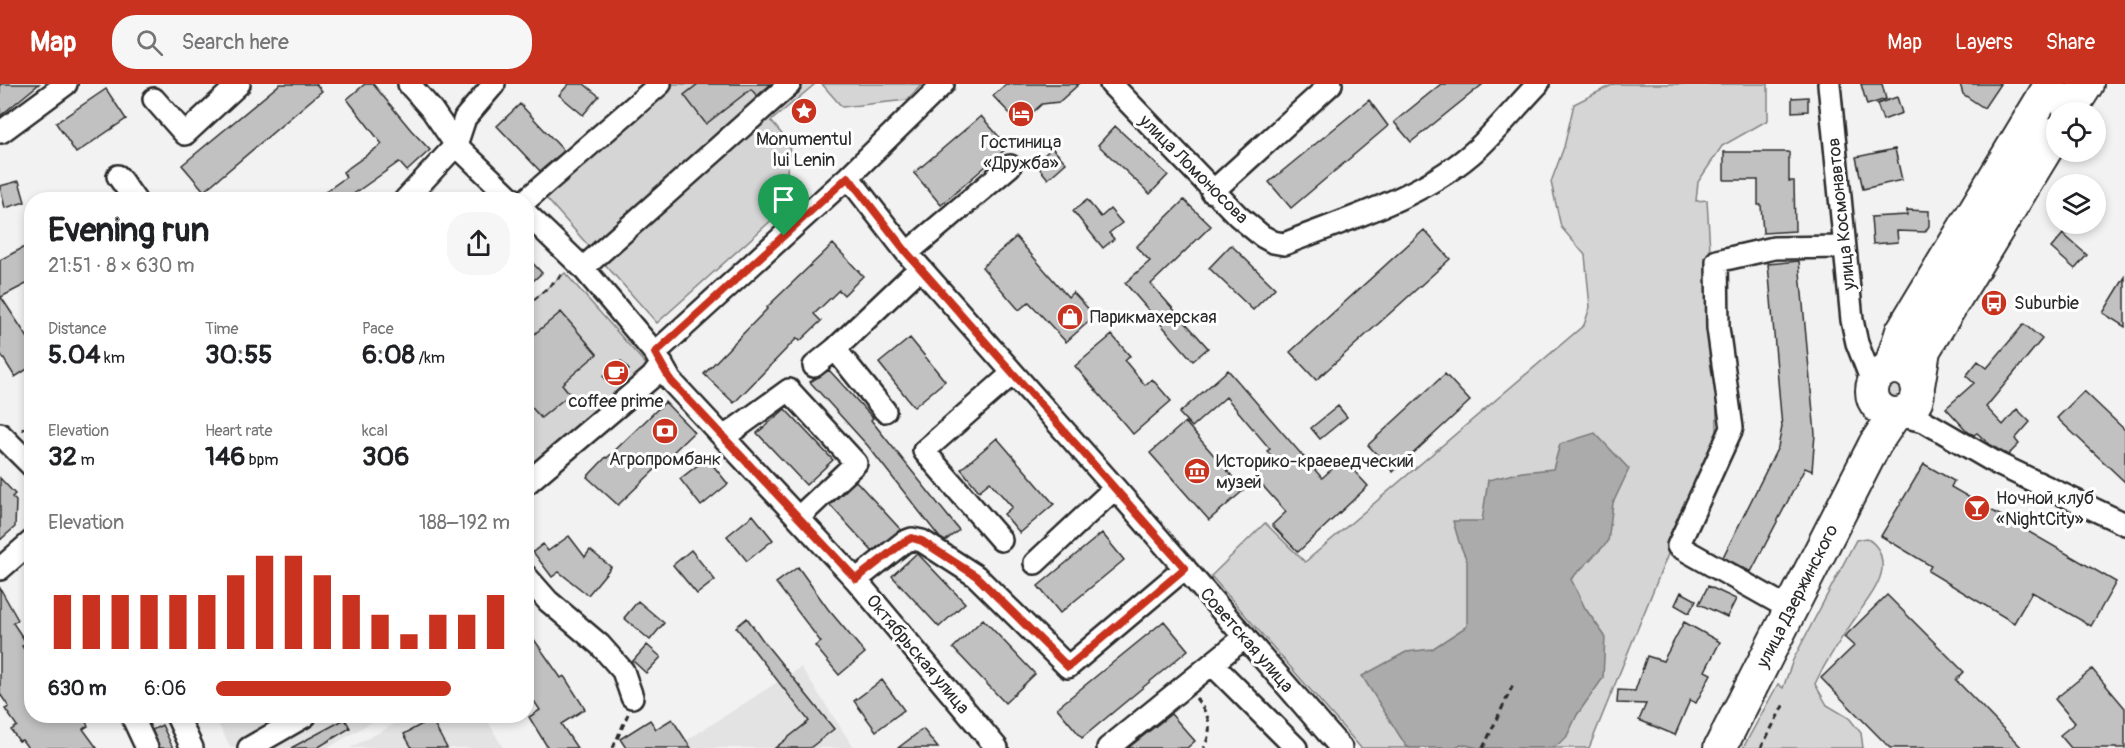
<!DOCTYPE html>
<html lang="en">
<head>
<meta charset="utf-8">
<style>
  :root { --surface:#fff; --page:#f6f6f6; --text:#202124; --muted:#757577; --accent:#c8321e }
  body { margin:0; font-family:Pangolin,sans-serif; background:var(--page); color:var(--text); height:100vh; display:flex; flex-direction:column; font-size:22px; white-space:nowrap }
  * { box-sizing:border-box; margin:0 }
  p { font-size:20px; color:var(--muted) }
  .icon { flex:none; width:33px; height:33px; fill:none; stroke:currentColor; stroke-width:2; stroke-linecap:round; stroke-linejoin:round }
  .map { position:relative; flex:1; overflow:hidden }
  .drawer { position:absolute; left:24px; top:108px; width:510px; height:531px; display:flex; flex-direction:column; background:var(--surface); border-radius:24px; box-shadow:0 3px 9px #0003 }
  .drawer>* { flex:none }
  .tools { position:absolute; left:2046px; top:18px; display:grid; gap:12px }
  .tools a { display:grid; place-items:center; width:60px; height:60px; border-radius:50%; background:var(--surface); box-shadow:0 3px 9px #0003; font-size:30px }
  .pin { position:absolute; display:grid; place-items:center; width:51px; height:51px; color:#fff; margin:-62px -26px; border-radius:50% 50% 50% 0; rotate:-45deg; box-shadow:0 0 6px #0007 }
  .pin .icon { rotate:45deg }
  .round { display:grid; place-items:center; flex:none; width:63px; height:63px; border-radius:24px; background:var(--page) }
  .summary { display:flex; align-items:center; justify-content:space-between; height:102px; padding:0 24px }
  h1 { font-size:33px; font-weight:800; line-height:45px }
  .figures { display:grid; grid-template-columns:repeat(3,1fr); gap:9px; height:102px; padding:6px 24px }
  .figures div { display:grid; align-content:center }
  .figures b { font-size:26px; font-weight:800 }
  .figures small { font-size:16px; font-weight:400 }
  .figures p { font-size:16px }
  .chart { height:168px; padding:12px 24px }
  .chart p { display:flex; justify-content:space-between }
  .chart svg { width:100%; height:108px; margin-top:6px; stroke:var(--accent); stroke-width:6 }
  ul { padding:0 24px; list-style:none; font-size:20px }
  li { display:grid; grid-template-columns:96px 72px 1fr; align-items:center; height:45px }
  li i { height:15px; border-radius:8px; background:var(--accent) }
  header { display:flex; align-items:center; gap:36px; box-sizing:border-box; height:84px; padding:0 30px; background:var(--accent); color:#fff }
  header strong { font-size:28px }
  nav { display:flex; gap:33px; margin-inline-start:auto; font-size:21px }
  .search { width:420px; height:54px; background:var(--page); display:flex; align-items:center; gap:15px; box-sizing:border-box; padding:0 21px; border-radius:24px; color:var(--muted); font-size:22px }
  .map>svg:first-child { display:block }
</style>
</head>
<body>
<header>
<strong>Map</strong>
<div class="search"><svg class="icon" aria-label="search" viewBox="0 0 24 24"><circle cx="10" cy="10" r="6"/><path d="M15 15l6 6"/></svg>Search here</div>
<nav><a>Map</a><a>Layers</a><a>Share</a></nav>
</header>
<div class="map">
<svg width="2125" height="664" viewBox="0 0 2125 664">
  <rect width="100%" height="100%" fill="#f2f2f2"/>
  <filter id="ink" filterUnits="userSpaceOnUse"><feTurbulence type="fractalNoise" baseFrequency=".0167" numOctaves="2"/><feDisplacementMap in="SourceGraphic" scale="12" xChannelSelector="R" yChannelSelector="G"/><feConvolveMatrix kernelMatrix="1 2 1 2 8 2 1 2 1" color-interpolation-filters="sRGB"/></filter>
  <g filter="url(#ink)">
    <path fill="#e3e3e3" d="M801 583 854 664H675Z
      M214 632H382L328 664H231Z
      M409 632H485L503 664H350Z"/>
    <path fill="#d5d5d5" stroke="#808080" stroke-width="1.5" d="M660 0H815L771 37 790 60 783 126 657 239 539 106Z
      M822 0H922L907 16 842 23Z
      M1614 0H1768V36L1722 62 1698 98 1696 117 1707 116 1716 267 1717 350 1589 664H1361L1211 492 1265 439 1305 478 1584 241 1590 223 1585 171 1561 143 1551 98 1564 63 1574 20Z
      M565 189 651 286 526 395V222Z
      M1883 307a11 11 0 1 1 22 0a11 11 0 1 1-22 0Z
      M1866 454C1877 460 1883 471 1882 485 1880 502 1865 519 1856 533 1841 555 1826 576 1815 600L1827 621 1849 634 1861 649 1863 664H1743L1778 600 1783 604 1793 576 1856 456Z"/>
    <path fill="#ababab" stroke="#787878" stroke-width="1.5" d="M1595 349 1629 385 1613 419 1608 458 1571 495 1585 524 1605 552 1603 594 1577 631 1566 654 1553 664H1479L1461 660 1454 664H1410L1406 662 1362 592 1406 568 1432 565 1467 542V477L1459 458 1453 437H1482L1488 396 1522 388 1553 385 1560 360Z"/>
    <path fill="#c1c1c1" stroke="#2b2b2b" stroke-width="1.5" d="M0 0H39L0 32Z
      M280 0H316L322 7 204 107 182 81Z
      M365 0H373L411 46 430 66 407 87 399 78 345 116H314L346 93 343 88 382 60 347 15Z
      M569 0H584L599 12 583 31 559 11Z
      M698 0H771L757 12 751 5 706 40 684 11Z
      M1006 0H1079L1059 18 1042 20 1020 40 993 12Z
      M1441 0H1483L1411 58 1394 38Z
      M1861 0H1882L1886 15 1867 21Z
      M1960 0H2000L1984 24 1963 10Z
      M106 5 126 35 76 69 56 39Z
      M1808 13V27L1792 28V14Z
      M1897 13 1902 29 1883 36 1877 20Z
      M1369 16 1388 42 1291 124 1269 98Z
      M520 20 564 67 540 87 497 42Z
      M981 32 1008 63 941 121 914 89Z
      M1115 42 1168 91 1150 110 1098 61Z
      M1052 64 1066 79 1048 95 1035 79Z
      M1895 65 1902 96 1863 105 1856 73Z
      M1724 68H1789V97H1794L1795 147 1763 149 1761 121H1758V96H1724Z
      M19 97 25 118 5 124 0 102Z
      M1087 116 1101 133 1110 125 1122 139 1109 149 1114 155 1103 164 1073 127Z
      M1184 116 1211 142 1151 200 1208 264 1193 277 1125 199 1150 177 1136 163Z
      M1907 126 1929 127V142L1925 148 1897 147 1898 158 1873 160 1871 133 1907 131Z
      M1424 146 1450 175 1316 296 1290 268Z
      M2063 150 2087 171 2075 185 2051 164Z
      M1016 153 1068 213 1073 208 1095 232 1066 258 1029 218 1019 226 982 183Z
      M32 159V197L1 213 32 260V282L15 293 0 269V176Z
      M833 160 863 192 844 211 839 206 814 230 821 237 800 257 797 254 734 319 704 290 768 224 767 223Z
      M1231 161 1275 204 1253 226 1209 184Z
      M526 172 542 189 526 203Z
      M1799 177 1815 350 1812 387 1805 384 1751 488 1723 473 1778 363 1782 343 1768 180Z
      M2125 193V243L2103 229Z
      M561 228 597 270 562 300 570 310 541 334 526 317V257Z
      M2024 240 2042 255 1986 323 2003 341 2017 325 2030 338 2015 355 2019 360 2008 371 1990 361 1977 349 1974 351 1968 348 1946 324 1974 299 1966 292 1978 277 1987 284Z
      M1112 251 1130 272 1125 277 1145 301 1152 295 1171 317 1133 350 1075 282Z
      M910 254 945 297 914 323 879 279Z
      M621 277 629 286 611 301 603 292Z
      M829 286 873 334 871 336 959 446 945 457 940 454 868 362 810 298Z
      M1228 286 1322 394 1343 375 1368 402 1298 468 1272 441 1286 428 1254 392 1274 375 1267 367 1270 365 1226 313 1192 343 1179 329Z
      M1445 290 1470 317 1393 388 1368 361Z
      M2084 307 2125 346V398L2057 334Z
      M665 318 694 348 618 421 587 393 606 373 607 374Z
      M1338 322 1347 333 1320 355 1311 344Z
      M785 325 833 376 806 401 757 349Z
      M1185 338 1244 406 1209 436 1150 369Z
      M997 354 1054 420 1020 449 1004 430 1012 423 990 398 979 407 961 385Z
      M707 374 728 400 701 422 680 395Z
      M1924 380 1954 397 1951 403 2116 498 2091 542 2032 508 2014 539 1928 487 1931 482 1881 452Z
      M0 394 15 410 12 413 16 417 15 443 0 456Z
      M856 397 901 446 872 467 830 421Z
      M753 431 773 456 747 477 727 452Z
      M1102 449 1124 476 1060 529 1038 502Z
      M569 452 585 473 590 466 611 483 588 511 559 488 552 493 533 468 543 460 548 467Z
      M691 466 715 496 697 510 673 481Z
      M917 469 965 519 939 543 892 492Z
      M798 483 828 525 865 569 839 591 815 562 821 558 776 499Z
      M1708 502 1736 515 1727 533 1699 520Z
      M0 504 18 536 13 539 27 560 22 562 32 577V632H83L88 642 83 645 97 664H28L22 656 19 657 11 646 17 642 5 625 9 623 0 610Z
      M1681 508 1696 516 1689 529 1675 521Z
      M1887 511 1964 588 1956 596 2022 664H1890L1821 594 1854 562 1844 553Z
      M638 517 664 539 650 556 624 534Z
      M747 534 764 558 834 645 810 664H775L809 637 736 543Z
      M983 535 1035 590 1005 619 953 564Z
      M1164 537 1188 566 1082 654 1057 624Z
      M1684 538 1720 558 1705 587 1711 590 1696 619 1690 616 1675 651 1639 636 1646 620 1617 619 1618 606 1635 607 1647 572 1663 577Z
      M526 544 561 594 564 592 585 625 561 640 577 664H548L529 633 540 626 526 605Z
      M647 561 661 573 646 589 633 577Z
      M2092 585 2125 624V664H2071L2060 651 2075 639 2055 615Z
      M882 596 904 626 876 647 854 617Z
      M1171 630 1195 657 1187 664H1128Z
      M345 635 350 644 317 664H291Z
      M431 635 447 664H412L404 650Z
      M672 635 691 664H626L620 655 650 636 656 645Z
      M162 641 173 664H160L152 646Z
      M923 645 938 664H898Z"/>
    <g fill="none" stroke-linecap="round" stroke-linejoin="round">
      <defs>
        <path id="minor" d="M409 0 432 26 456 61 513 116
          M1111 0 1238 132 1262 152 1273 158 1284 160C1349 134 1425 113 1478 64 1499 44 1518 21 1538 0
          M1829 0 1852 236 1857 259 1873 300
          M154 15 185 50 239 0
          M1 48 66 0
          M118 92 135 116
          M848 93 907 169 1115 404 1341 664
          M1212 108 1331 0
          M405 116 456 61 465 34 494 0
          M526 116 660 0
          M526 129 583 184 655 269 671 297 856 496 997 664
          M907 169 1010 82
          M583 184 790 0
          M835 265 885 327
          M655 269 848 93 943 0
          M814 282 835 265 920 184
          M1895 330 1924 337 1998 380 2125 440
          M0 350 32 382
          M724 353 789 306 856 379 799 433
          M526 400 652 293 662 280
          M1001 456 924 367 1013 289
          M1035 479 1115 404
          M0 485 32 457
          M526 492 548 517 600 561 623 587 632 613
          M856 496 904 458 912 455 922 457 976 492 1068 583 1185 484
          M1790 525 1678 462 1732 344 1718 244 1717 177 1774 164 1844 163
          M1212 580 1296 664
          M132 632 147 664
          M177 632 192 664
          M249 664 305 632
          M1108 664 1245 553"/>
        <path id="highway" d="M2069 28 2087 0
          M1872 307a23 23 0 1 1 46 0a23 23 0 1 1-46 0Z
          M1890 284 1902 247 2051 0
          M1918 302 1924 266 2056 49
          M1720 664 1875 360 1895 330"/>
      </defs>
      <use href="#minor" stroke="#2b2b2b" stroke-width="26"/>
      <use href="#highway" stroke="#2b2b2b" stroke-width="36"/>
      <path stroke="#2b2b2b" stroke-width="3" stroke-dasharray="6 4.5" stroke-linecap="butt" d="M526 223 564 189
        M22 346 32 340
        M1196 614C1209 632 1214 642 1204 664
        M613 664 628 630
        M1483 664 1513 601
        M1761 664 1784 620"/>
      <use href="#minor" stroke="#fff" stroke-width="21"/>
      <use href="#highway" stroke="#fff" stroke-width="32"/>
    </g>
  </g>
  <g fill="none" stroke-linecap="round" stroke-linejoin="round" filter="url(#ink)">
    <defs>
      <path id="route" d="M848 93 907 169 1185 484 1068 583 976 492 922 457 912 454 904 458 856 495 671 297 655 269Z"/>
    </defs>
    <use href="#route" stroke="#fff" stroke-width="12"/>
    <use href="#route" stroke="#c8321e" stroke-width="8"/>
  </g>
  <defs>
    <symbol id="sight-disc" viewBox="-11 -11 22 22"><circle r="9.5" fill="#c8321e" stroke="#fff"/><path d="M0-6L1.8-2.2L6-1.7L2.9 1.2L3.7 5.4L0 3.3L-3.7 5.4L-2.9 1.2L-6-1.7L-1.8-2.2Z" fill="#fff"/></symbol>
    <symbol id="hotel-disc" viewBox="-11 -11 22 22"><circle r="9.5" fill="#c8321e" stroke="#fff"/><path d="M-6-4.5h1.5V1H6V5H4.5V3h-9V5H-6ZM-4 0a1.8 1.8 0 1 1 3.6 0ZM.5 0V-2.5h3Q6-2.5 6 0Z" fill="#fff"/></symbol>
    <symbol id="bus-disc" viewBox="-11 -11 22 22"><circle r="9.5" fill="#c8321e" stroke="#fff"/><path d="M-5-6H5V4H4V6H2V4H-2V6H-4V4H-5ZM-3.5-4V0h7V-4ZM-3.5 1.2v1.5H-2V1.2ZM2 1.2v1.5H3.5V1.2Z" fill="#fff"/></symbol>
    <symbol id="shop-disc" viewBox="-11 -11 22 22"><circle r="9.5" fill="#c8321e" stroke="#fff"/><path d="M-5-2.5h2.3a2.7 3.5 0 0 1 5.4 0H5L5.5 6h-11ZM-1.5-2.5h3a1.5 2.3 0 0 0-3 0Z" fill="#fff"/></symbol>
    <symbol id="cafe-disc" viewBox="-11 -11 22 22"><circle r="9.5" fill="#c8321e" stroke="#fff"/><path d="M-5.5-4.5H6V0H3Q3 3.5 0 3.5H-2.5Q-5.5 3.5-5.5 0ZM3-3.2v2h1.7v-2ZM-6 4.5H4V6H-6Z" fill="#fff"/></symbol>
    <symbol id="bank-disc" viewBox="-11 -11 22 22"><circle r="9.5" fill="#c8321e" stroke="#fff"/><path d="M-6-4H6V4H-6ZM0-2.3a2.3 2.3 0 1 0 0 4.6a2.3 2.3 0 1 0 0-4.6Z" fill="#fff"/></symbol>
    <symbol id="museum-disc" viewBox="-11 -11 22 22"><circle r="9.5" fill="#c8321e" stroke="#fff"/><path d="M0-6L6-3V-2H-6V-3ZM-5-1h2V3h-2ZM-1-1h2V3h-2ZM3-1h2V3H3ZM-6 4H6V6H-6Z" fill="#fff"/></symbol>
    <symbol id="bar-disc" viewBox="-11 -11 22 22"><circle r="9.5" fill="#c8321e" stroke="#fff"/><path d="M-6-5H6L.8 .8V4.5H3.5V6h-7V4.5H-.8V.8Z" fill="#fff"/></symbol>
  </defs>
  <g fill-rule="evenodd">
    <use href="#sight-disc" x="789" y="12" width="30" height="30"/>
    <use href="#hotel-disc" x="1006" y="15" width="30" height="30"/>
    <use href="#bus-disc" x="1979" y="204" width="30" height="30"/>
    <use href="#shop-disc" x="1055" y="218" width="30" height="30"/>
    <use href="#cafe-disc" x="601" y="274" width="30" height="30"/>
    <use href="#bank-disc" x="650" y="332" width="30" height="30"/>
    <use href="#museum-disc" x="1182" y="372" width="30" height="30"/>
    <use href="#bar-disc" x="1962" y="409" width="30" height="30"/>
  </g>
  <g text-anchor="middle" stroke-width="6" stroke-linejoin="round" paint-order="stroke">
    <g font-size="18" fill="#2b2b2b" stroke="#fff">
      <text x="804" y="61">Monumentul<tspan x="804" dy="21">lui Lenin</tspan></text>
      <text x="1021" y="64">Гостиница<tspan x="1021" dy="21">«Дружба»</tspan></text>
      <text x="2014" y="225" text-anchor="start">Suburbie</text>
      <text x="1090" y="239" text-anchor="start">Парикмахерская</text>
      <text x="616" y="323">coffee prime</text>
      <text x="665" y="381">Агропромбанк</text>
      <text x="1216" y="383" text-anchor="start">Историко-краеведческий<tspan x="1216" dy="21">музей</tspan></text>
      <text x="1996" y="420" text-anchor="start">Ночной клуб<tspan x="1996" dy="21">«NightCity»</tspan></text>
    </g>
    <g font-size="18" fill="#2b2b2b" stroke="#fff">
      <text transform="translate(1194 85) rotate(45)" y="6">улица Ломоносова</text>
      <text transform="translate(1841 130) rotate(-96)" y="6">улица Космонавтов</text>
      <text transform="translate(1797 512) rotate(-63)" y="6">улица Дзержинского</text>
      <text transform="translate(1247 556) rotate(49)" y="6">Советская улица</text>
      <text transform="translate(918 570) rotate(50)" y="6">Октябрьская улица</text>
    </g>
  </g>
</svg>
<div class="tools">
<a><svg class="icon" aria-label="locate" viewBox="0 0 24 24"><circle cx="12" cy="12" r="6"/><path d="M12 2v4M12 18v4M2 12h4M18 12h4"/></svg></a>
<a><svg class="icon" aria-label="layers" viewBox="0 0 24 24"><path d="M12 4l9 5-9 5-9-5zM3 14l9 5 9-5"/></svg></a>
</div>
<div class="pin" style="left:784px;top:152px;background:#1e9e55"><svg class="icon" aria-label="arrive" viewBox="0 0 24 24"><path d="M6 21V4h12l-3 4 3 4H6"/></svg></div>
<section class="drawer">
<div class="summary"><div><h1>Evening run</h1><p>21:51 · 8 × 630 m</p></div><a class="round"><svg class="icon" aria-label="share" viewBox="0 0 24 24"><path d="M12 15V3M7 8l5-5 5 5M5 13v7h14v-7"/></svg></a></div>
<div class="figures">
<div><p>Distance</p><b>5.04<small> km</small></b></div>
<div><p>Time</p><b>30:55</b></div>
<div><p>Pace</p><b>6:08<small> /km</small></b></div>
</div>
<div class="figures">
<div><p>Elevation</p><b>32<small> m</small></b></div>
<div><p>Heart rate</p><b>146<small> bpm</small></b></div>
<div><p>kcal</p><b>306</b></div>
</div>
<div class="chart"><p><span>Elevation</span>188–192 m</p>
<svg viewBox="0 0 160 44" preserveAspectRatio="none"><path d="M5 44V22M15 44V22M25 44V22M35 44V22M45 44V22M55 44V22M65 44V14M75 44V6M85 44V6M95 44V14M105 44V22M115 44V30M125 44V38M135 44V30M145 44V30M155 44V22"/></svg>
</div>
<ul>
<li><b>630 m</b>6:06<i style="width:80%"></i></li>
</ul>
</section>
</div>
</body>
</html>
